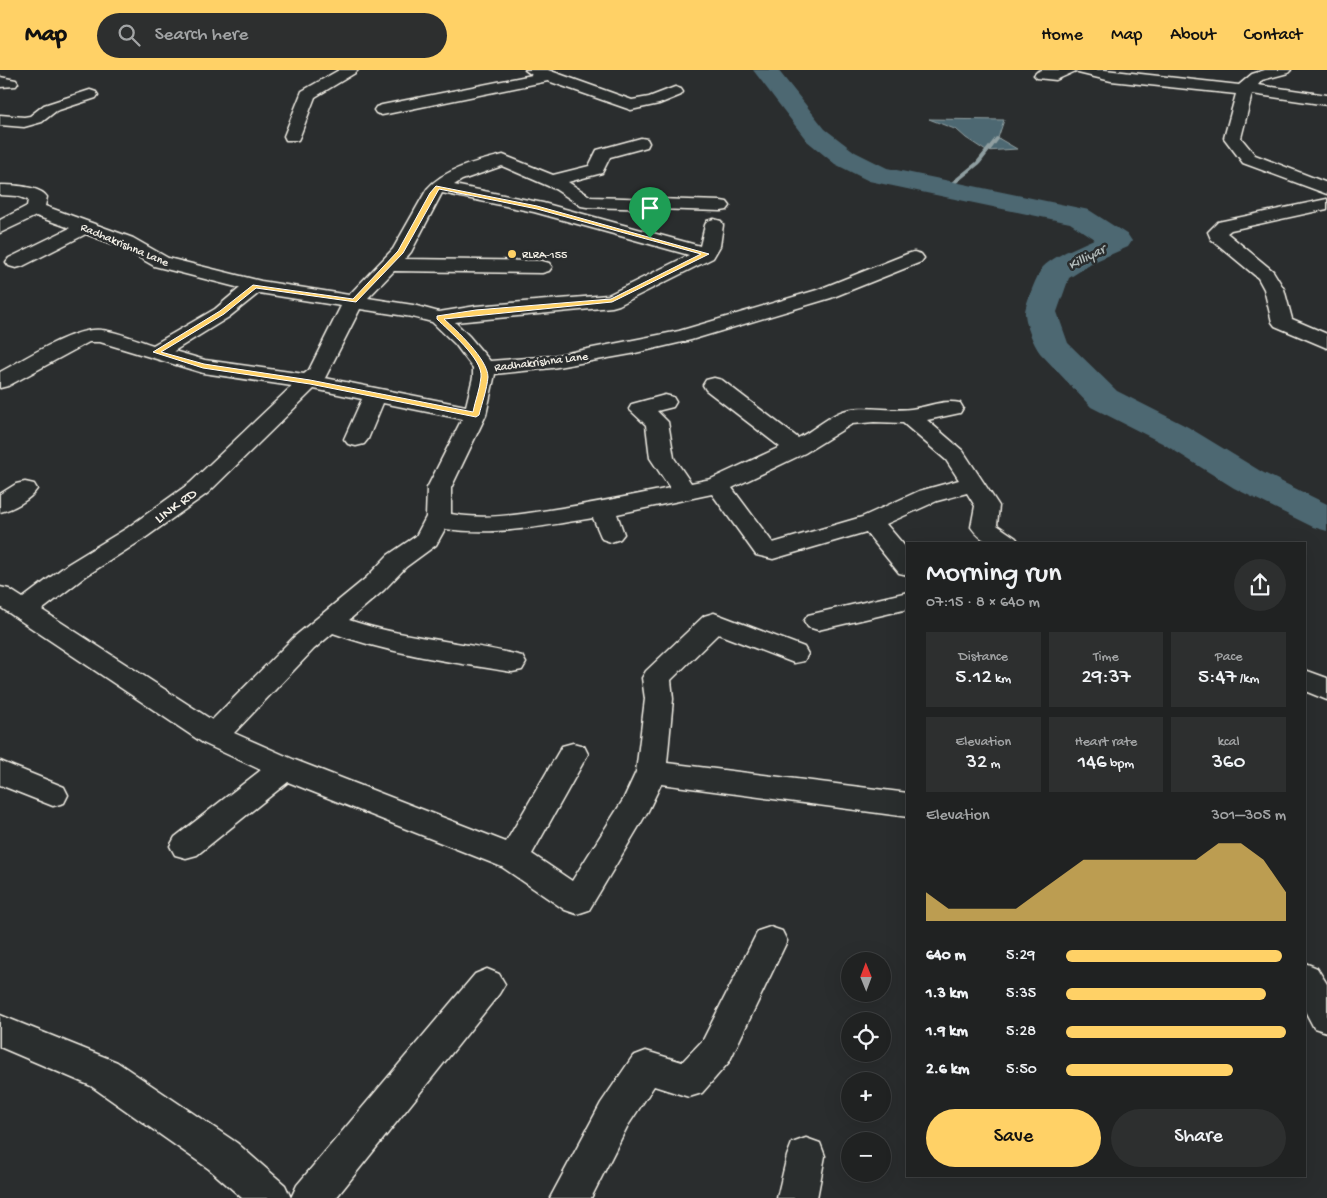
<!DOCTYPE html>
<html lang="en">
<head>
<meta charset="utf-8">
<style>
  :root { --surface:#202222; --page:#2d2f2f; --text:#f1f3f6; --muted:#a2a4a5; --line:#3d3f40; --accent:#ffd166 }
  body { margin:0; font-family:"Gochi Hand",sans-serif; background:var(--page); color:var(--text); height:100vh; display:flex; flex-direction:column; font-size:19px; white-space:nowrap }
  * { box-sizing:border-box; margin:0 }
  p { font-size:16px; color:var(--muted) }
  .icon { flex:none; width:28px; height:28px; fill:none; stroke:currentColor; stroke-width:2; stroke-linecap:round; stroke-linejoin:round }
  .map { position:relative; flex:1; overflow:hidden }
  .panel { position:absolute; left:906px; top:472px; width:400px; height:635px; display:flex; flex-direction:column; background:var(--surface); border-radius:0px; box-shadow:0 5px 20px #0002,0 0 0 1px var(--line) }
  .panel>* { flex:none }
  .needle { width:32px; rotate:359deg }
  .fabs { position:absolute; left:841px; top:882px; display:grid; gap:10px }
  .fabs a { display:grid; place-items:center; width:50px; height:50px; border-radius:50%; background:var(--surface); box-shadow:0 5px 20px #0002,0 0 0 1px var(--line); font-size:25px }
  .pin { position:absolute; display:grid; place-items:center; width:42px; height:42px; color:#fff; margin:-51px -21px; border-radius:50% 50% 50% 0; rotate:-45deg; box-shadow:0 0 5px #0007 }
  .pin .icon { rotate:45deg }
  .round { display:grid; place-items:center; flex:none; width:52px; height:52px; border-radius:26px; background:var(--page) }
  .overview { display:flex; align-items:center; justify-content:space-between; height:85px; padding:0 20px }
  h1 { font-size:28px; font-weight:600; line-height:38px }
  .metrics { display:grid; grid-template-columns:repeat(3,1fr); gap:8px; height:85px; padding:5px 20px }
  .metrics div { display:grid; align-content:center; border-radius:0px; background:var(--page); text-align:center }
  .metrics b { font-size:21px; font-weight:600 }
  .metrics small { font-size:14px; font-weight:400 }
  .metrics p { font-size:14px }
  .chart { height:140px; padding:10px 20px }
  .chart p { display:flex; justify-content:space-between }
  .chart svg { width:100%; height:90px; margin-top:5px; fill:var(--accent); opacity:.7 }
  .primary-button { display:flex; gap:10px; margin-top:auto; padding:10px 20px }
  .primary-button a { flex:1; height:58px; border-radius:30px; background:var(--accent); color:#111; font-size:20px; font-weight:600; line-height:58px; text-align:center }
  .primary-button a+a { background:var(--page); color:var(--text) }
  ul { padding:0 20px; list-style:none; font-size:16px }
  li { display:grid; grid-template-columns:80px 60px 1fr; align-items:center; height:38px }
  li i { height:12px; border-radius:6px; background:var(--accent) }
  header { display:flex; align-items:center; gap:30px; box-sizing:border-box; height:70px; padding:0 25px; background:var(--accent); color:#111 }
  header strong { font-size:24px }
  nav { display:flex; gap:28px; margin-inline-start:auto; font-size:18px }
  .search { width:350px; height:45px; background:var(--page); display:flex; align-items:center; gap:12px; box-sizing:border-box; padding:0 18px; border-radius:28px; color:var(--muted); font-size:19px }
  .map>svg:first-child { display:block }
</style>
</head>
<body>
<header>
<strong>Map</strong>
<div class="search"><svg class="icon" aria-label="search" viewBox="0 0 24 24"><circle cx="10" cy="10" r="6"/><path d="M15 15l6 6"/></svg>Search here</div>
<nav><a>Home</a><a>Map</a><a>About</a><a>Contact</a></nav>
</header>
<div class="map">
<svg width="1327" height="1128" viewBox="0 0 1327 1128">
  <rect width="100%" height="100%" fill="#2a2d2e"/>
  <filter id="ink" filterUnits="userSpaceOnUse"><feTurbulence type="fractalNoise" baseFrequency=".02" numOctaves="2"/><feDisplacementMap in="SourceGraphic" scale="10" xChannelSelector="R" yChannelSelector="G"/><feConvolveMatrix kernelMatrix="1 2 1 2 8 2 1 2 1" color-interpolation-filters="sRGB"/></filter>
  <g filter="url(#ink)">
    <path fill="#4d6872" stroke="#909fa1" d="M929 49 1004 50 998 68 1017 79 986 81 966 68 957 60Z"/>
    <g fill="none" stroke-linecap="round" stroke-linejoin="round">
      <path fill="#909fa1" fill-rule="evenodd" d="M996 67 1000 68 980 94 949 119H945V117L976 92Z"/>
      <path fill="#4d6872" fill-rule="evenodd" d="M753 0H778L825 59 855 82 887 98 1089 140 1128 165 1132 171 1128 177 1096 191 1069 208 1057 242 1068 273 1117 321 1188 357 1262 402 1327 434V461L1313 457 1234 418 1162 373 1091 337 1040 283C1033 273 1026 256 1025 244 1024 237 1038 202 1043 197 1055 185 1079 176 1094 169L1070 153 869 111 835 94 807 71Z"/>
      <defs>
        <path id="minor" d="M339 0H358L355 3 315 27 300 66 298 70H286L284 66 302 21Z
          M525 0H548L632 30 649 27 675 17 681 19 683 22 681 25 659 34 631 40 548 11 382 45 376 43 374 40 376 37 382 35 532 5Z
          M1042 0H1105L1239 15 1252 4 1265 0H1291L1288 3 1262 10 1258 15 1327 25V35L1252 24 1241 68 1255 85 1327 113V124L1243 93 1224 68 1236 24 1111 11 1078 3 1076 1 1056 10 1037 8 1034 5 1037 2Z
          M0 7 16 10 18 13 16 16 0 17Z
          M90 20 96 22 98 25 96 28 56 41 42 52 24 57 0 55V45L24 47 30 46 44 35Z
          M641 68 647 69 649 73 647 77 610 87 602 103 568 112 591 127 721 131 727 132 730 136 727 140 721 141 587 137 581 136 555 119 502 96 462 110 454 115 543 133 700 176 705 155 707 151 714 149 721 151 723 155 720 176 713 188 619 235 612 237 455 252 469 266 490 291 552 286 679 261 817 220 907 184 914 182 921 184 924 188 921 192 831 228 691 270 631 284 552 298 495 304 486 345 451 418V444C484 450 516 445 549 440 590 434 630 426 670 418L650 388 646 355 629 339 632 334 665 325 673 327 676 332 673 337 657 341 668 352 674 388 691 413 711 409 780 377 706 320 703 315 706 310 714 308 722 310 798 368C812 361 824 350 838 343 860 333 887 342 911 339 927 337 944 329 960 333L963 338 960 343 927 350 963 381 999 436 997 455 1016 468 1020 474C998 474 985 477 971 457L975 436 967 423 937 431 886 454 908 480V505L899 503 866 462 773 489 756 485 712 424 617 444 624 464 620 469 611 472 602 469 593 448C542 456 498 466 445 459L436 475 406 497 384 520 349 550C405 569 465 571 522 586L526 593 522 600 512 602C452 592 390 584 333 563L314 579 234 663 295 690 506 772 562 676 573 673 584 676 588 684 532 784 572 811 623 730 636 702 645 629 642 608 646 601 704 546 714 543 804 577 808 584 804 591 794 593 718 564 671 610 673 629 667 693 908 723V747L661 714 648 741 589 840 577 844 565 840 502 797 288 712 197 785 186 788 175 785 170 776 175 767 261 700 203 673 0 537V517L9 519 23 528 68 494 127 458 190 413 292 316 203 303 100 272H89L8 316 0 318V302C25 289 74 256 102 260 119 262 137 270 153 275L215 239 240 218 154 196 119 176 86 164 23 196 16 198 9 196 6 192 9 188 70 158 36 146 0 163V150L27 136 28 130 17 126 0 125V115C12 115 40 116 47 127L45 136 133 168 168 188 261 211 349 225 393 179 427 119C444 99 478 91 503 85L553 105 589 96 597 80ZM442 123 534 142 689 185 608 225 476 236 439 242 413 235 368 228 394 201 542 203 549 201 552 197 549 193 542 191 405 189 411 182ZM259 223 341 236 309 300 304 304 205 290 174 281 229 247ZM360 239 412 247 432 252 455 274 473 298V307L466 336 325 308ZM314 319 362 329 344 369 348 374 356 376 364 374 368 369 383 333 462 349 427 418 426 447 416 466 388 485 366 508 294 567 212 650 42 540 86 506 145 468 208 423ZM874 352 903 353 946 390 959 410 919 421 862 447 773 473 732 418 805 383 852 354Z
          M1327 129V139L1231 160 1227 163 1273 201 1284 219 1292 249 1327 264V278L1275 256 1272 252 1264 219 1258 208 1211 169 1208 162 1218 152Z
          M25 412 34 414 37 419C30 430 13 439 0 442V424L16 414Z
          M908 522V539L818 560 808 557 804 551 808 545Z
          M1305 600 1327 608V630L1305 621Z
          M0 691 64 717 68 725 64 733 53 736 0 715Z
          M770 857 782 861 787 871 729 992 702 1023 689 1027 654 1016 627 1057 591 1128H550L601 1033 633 986 646 981 682 992 703 970 758 861Z
          M1305 893 1317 898 1327 914V962L1314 958 1305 941Z
          M487 899 499 904 505 914 499 924 336 1128H291L297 1115 475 904Z
          M0 945 117 992 237 1073 285 1115 291 1128H242L209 1099 91 1016 0 977Z
          M806 1068 820 1073 825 1086 817 1128H777L787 1086 792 1073Z"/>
      </defs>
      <use href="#minor" stroke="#f4f1e8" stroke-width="3"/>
      <use href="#minor" fill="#2a2d2e" fill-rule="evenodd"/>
    </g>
  </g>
  <path fill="#ffd166" stroke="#fff" fill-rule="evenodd" d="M436 116 537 136 709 184 612 232 444 249C456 260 488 289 488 307 487 319 482 333 479 345L476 347 310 314 203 298 153 282 220 241 253 215 353 229 398 181 430 123ZM439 119 537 139 701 184 611 229 476 240 437 246V249C449 261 483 289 481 307 480 319 475 331 473 342L310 310 204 294 161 282 224 244 256 218 356 232 403 183Z"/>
  <circle fill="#ffd166" stroke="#2a2d2e" stroke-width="2" cx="512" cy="184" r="5"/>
  <g text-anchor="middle" stroke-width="5" stroke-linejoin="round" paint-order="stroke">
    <g font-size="12" fill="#f4f1e8" stroke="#2a2d2e">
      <text transform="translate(125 174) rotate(23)" y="4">Radhakrishna Lane</text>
      <text transform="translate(541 291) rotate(-7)" y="4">Radhakrishna Lane</text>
    </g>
    <g font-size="12" fill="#f4f1e8" stroke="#2a2d2e" text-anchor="start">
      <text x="522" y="188">RLRA-155</text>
    </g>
    <g font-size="14" font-style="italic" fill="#b1bab9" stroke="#2a2d2e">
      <text transform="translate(1086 186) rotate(-27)" y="5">Killiyar</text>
    </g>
    <g font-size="15" fill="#f4f1e8" stroke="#2a2d2e">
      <text transform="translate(175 435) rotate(-36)" y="5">LINK RD</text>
    </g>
  </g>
</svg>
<div class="fabs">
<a><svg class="needle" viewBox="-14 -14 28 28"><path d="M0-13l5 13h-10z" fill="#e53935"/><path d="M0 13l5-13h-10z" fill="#a2a4a5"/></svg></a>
<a><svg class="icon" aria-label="locate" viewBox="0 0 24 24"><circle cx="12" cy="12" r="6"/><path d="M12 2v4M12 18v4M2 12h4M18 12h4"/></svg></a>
<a>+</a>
<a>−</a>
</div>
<div class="pin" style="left:650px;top:168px;background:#1e9e55"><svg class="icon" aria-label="arrive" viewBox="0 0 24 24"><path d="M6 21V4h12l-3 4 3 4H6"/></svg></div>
<section class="panel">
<div class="overview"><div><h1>Morning run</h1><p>07:15 · 8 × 640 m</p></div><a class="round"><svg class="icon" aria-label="share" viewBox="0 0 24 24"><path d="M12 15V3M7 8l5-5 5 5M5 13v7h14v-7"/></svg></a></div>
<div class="metrics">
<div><p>Distance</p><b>5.12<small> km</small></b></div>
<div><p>Time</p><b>29:37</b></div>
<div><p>Pace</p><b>5:47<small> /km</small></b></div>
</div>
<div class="metrics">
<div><p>Elevation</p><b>32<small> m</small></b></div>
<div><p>Heart rate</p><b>146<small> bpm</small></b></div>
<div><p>kcal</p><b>360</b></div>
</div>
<div class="chart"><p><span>Elevation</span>301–305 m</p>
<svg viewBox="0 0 160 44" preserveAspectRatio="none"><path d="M0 44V30L10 38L20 38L30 38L40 38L50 30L60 22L70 14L80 14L90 14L100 14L110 14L120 14L130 6L140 6L150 14L160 30V44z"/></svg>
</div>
<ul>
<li><b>640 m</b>5:29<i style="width:98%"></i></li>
<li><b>1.3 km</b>5:35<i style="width:91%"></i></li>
<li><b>1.9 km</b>5:28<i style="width:100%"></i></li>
<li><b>2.6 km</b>5:50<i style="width:76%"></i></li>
</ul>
<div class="primary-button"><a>Save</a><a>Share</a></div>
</section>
</div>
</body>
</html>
